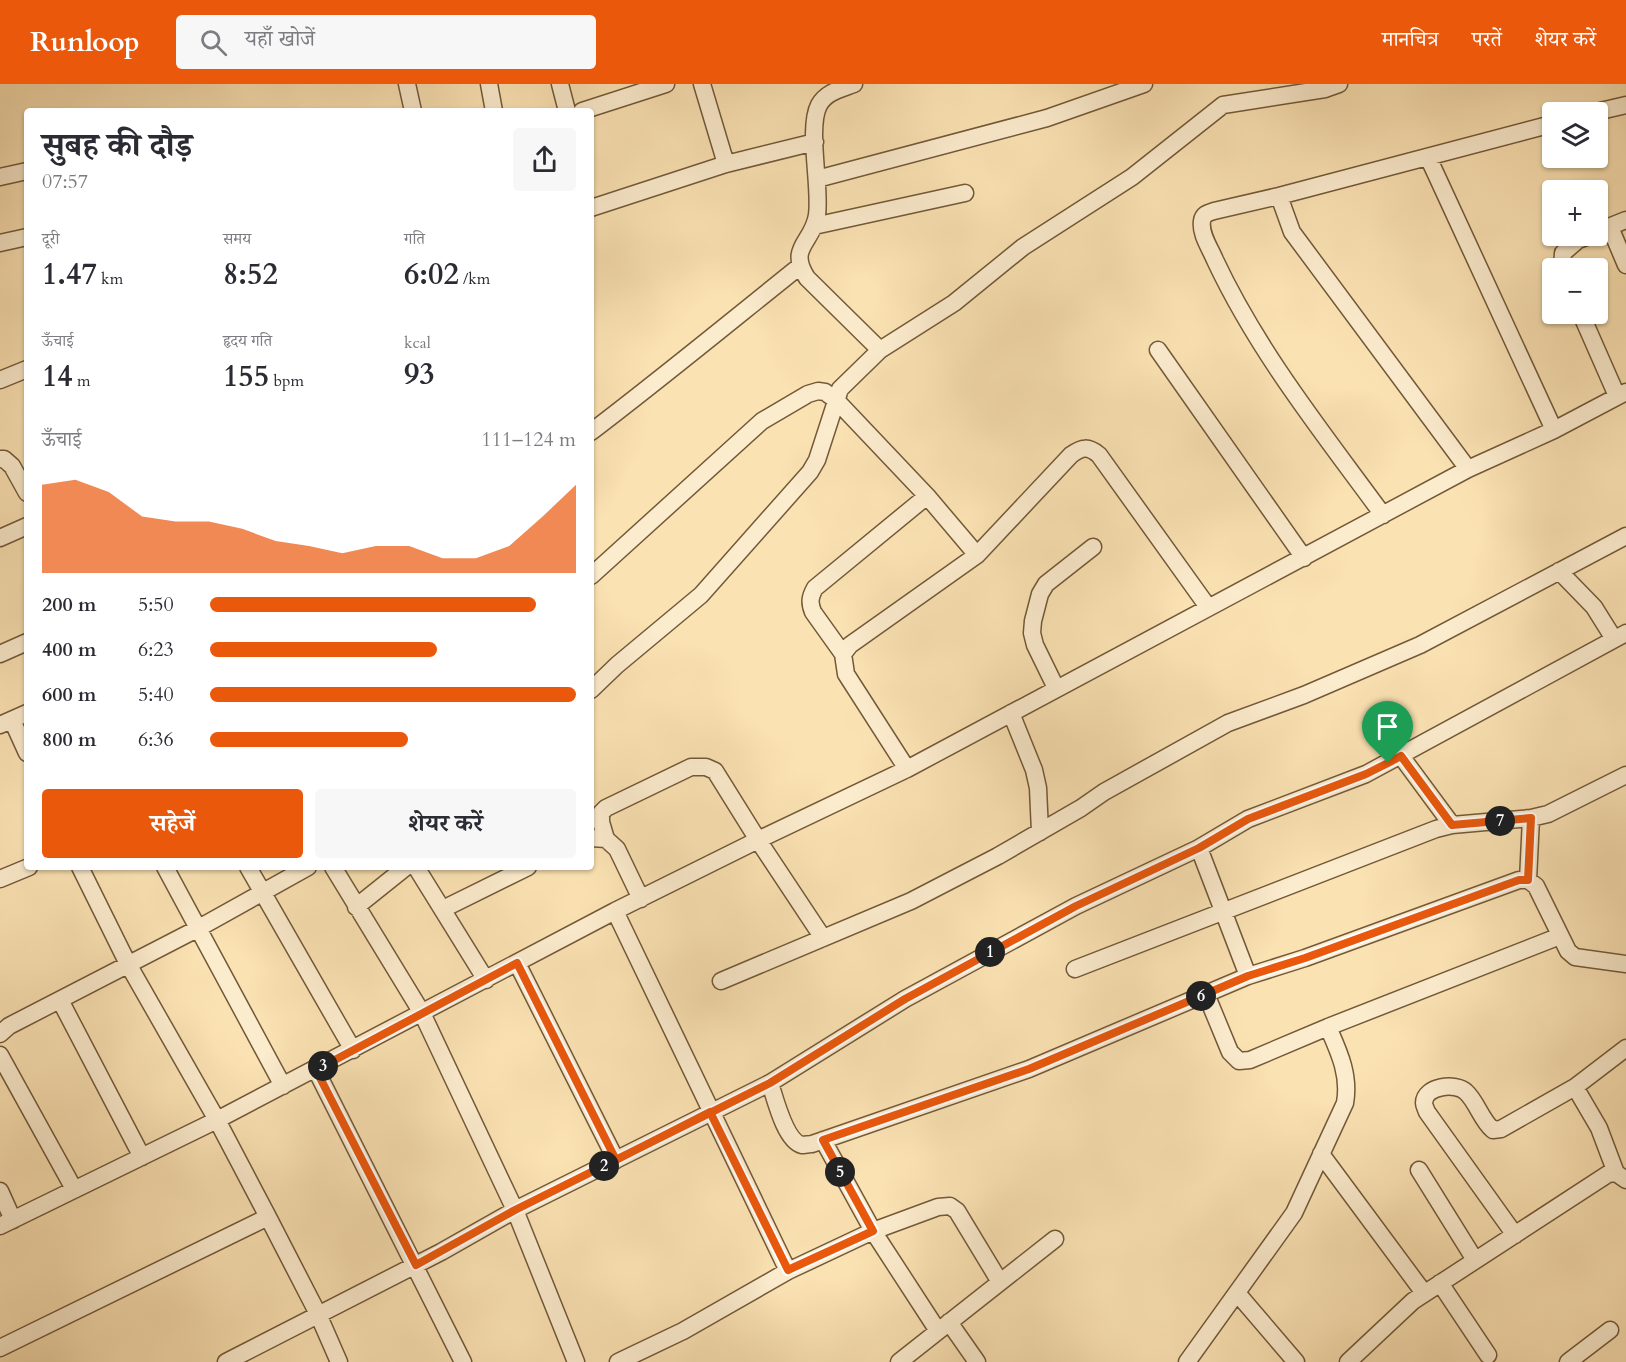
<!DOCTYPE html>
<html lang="hi">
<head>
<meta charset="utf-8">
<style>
  :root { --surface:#fff; --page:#f7f7f7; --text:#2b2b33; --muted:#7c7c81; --accent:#ea580c }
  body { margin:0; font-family:Cardo,"Noto Serif Devanagari",serif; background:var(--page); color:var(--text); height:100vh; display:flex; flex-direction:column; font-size:22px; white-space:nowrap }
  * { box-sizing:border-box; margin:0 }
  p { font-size:20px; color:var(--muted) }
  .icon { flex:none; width:33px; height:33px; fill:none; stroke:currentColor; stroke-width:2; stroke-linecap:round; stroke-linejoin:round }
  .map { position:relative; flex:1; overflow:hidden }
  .side { position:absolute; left:24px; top:24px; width:570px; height:762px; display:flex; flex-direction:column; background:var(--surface); border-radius:6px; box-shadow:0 2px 4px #0004 }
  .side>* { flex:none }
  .controls { position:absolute; left:1542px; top:18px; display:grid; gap:12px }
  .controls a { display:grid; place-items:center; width:66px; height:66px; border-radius:6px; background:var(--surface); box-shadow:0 2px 4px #0004; font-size:30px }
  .pin { position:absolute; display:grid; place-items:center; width:51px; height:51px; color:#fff; margin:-62px -26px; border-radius:50% 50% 50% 0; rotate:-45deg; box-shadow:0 0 6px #0007 }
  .pin .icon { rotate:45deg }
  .km { position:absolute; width:30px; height:30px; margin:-15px; border-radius:50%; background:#222; color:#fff; font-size:16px; line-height:30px; text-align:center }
  .round { display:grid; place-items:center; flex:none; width:63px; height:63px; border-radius:6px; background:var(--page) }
  .head { display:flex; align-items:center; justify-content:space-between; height:102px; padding:0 18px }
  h1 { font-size:33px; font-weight:700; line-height:45px }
  .figures { display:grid; grid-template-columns:repeat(3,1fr); gap:9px; height:102px; padding:6px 18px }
  .figures div { display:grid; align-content:center }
  .figures b { font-size:30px; font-weight:700 }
  .figures small { font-size:16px; font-weight:400 }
  .figures p { font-size:16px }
  .chart { height:168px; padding:12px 18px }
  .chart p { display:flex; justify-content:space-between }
  .chart svg { width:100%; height:108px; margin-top:6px; fill:var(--accent); opacity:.7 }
  .action { display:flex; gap:12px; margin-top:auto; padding:12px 18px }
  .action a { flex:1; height:69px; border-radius:6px; background:var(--accent); color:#fff; font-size:24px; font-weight:700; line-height:69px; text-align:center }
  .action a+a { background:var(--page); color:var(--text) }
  ul { padding:0 18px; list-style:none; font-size:20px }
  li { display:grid; grid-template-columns:96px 72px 1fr; align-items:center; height:45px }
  li i { height:15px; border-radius:8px; background:var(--accent) }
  header { display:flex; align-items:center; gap:36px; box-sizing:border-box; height:84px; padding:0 30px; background:var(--accent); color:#fff }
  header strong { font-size:28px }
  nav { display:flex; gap:33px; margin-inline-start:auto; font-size:21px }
  .search { width:420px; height:54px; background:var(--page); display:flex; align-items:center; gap:15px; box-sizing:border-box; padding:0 21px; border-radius:6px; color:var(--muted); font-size:22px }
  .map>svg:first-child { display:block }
</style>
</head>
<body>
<header>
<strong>Runloop</strong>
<div class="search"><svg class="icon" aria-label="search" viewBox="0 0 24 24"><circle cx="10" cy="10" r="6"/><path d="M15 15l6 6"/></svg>यहाँ खोजें</div>
<nav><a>मानचित्र</a><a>परतें</a><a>शेयर करें</a></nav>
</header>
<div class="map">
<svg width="1626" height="1278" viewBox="0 0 1626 1278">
  <rect width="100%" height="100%" fill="#fbe2b3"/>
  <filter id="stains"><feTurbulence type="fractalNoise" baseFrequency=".00333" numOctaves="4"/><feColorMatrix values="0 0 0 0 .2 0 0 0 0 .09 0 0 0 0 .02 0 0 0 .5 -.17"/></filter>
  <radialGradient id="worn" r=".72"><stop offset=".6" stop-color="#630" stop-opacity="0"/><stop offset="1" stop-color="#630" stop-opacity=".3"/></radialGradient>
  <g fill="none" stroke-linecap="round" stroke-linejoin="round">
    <defs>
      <path id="street" d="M407 0 413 27
        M489 0 494 27
        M560 0 567 27
        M702 0 726 80
        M854 0C841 5 826 8 819 21 807 44 821 103 817 131 813 159 787 163 807 194L880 266 954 219 1023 163 1132 93 1223 21 1325 5 1339 0
        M582 27 666 0
        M1596 28 1626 21
        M1428 73 1554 346
        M0 93 27 87
        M817 95 1047 34 1144 0
        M1279 112 1292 148 1468 385
        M591 124 726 80 815 58
        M814 142 965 109
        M1610 143 1626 181
        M1601 146 1626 136
        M0 159 27 153
        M1562 184 1563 169 1578 156 1589 152
        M1581 230 1617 312
        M1158 266 1304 474
        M0 296 27 285
        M591 348C662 294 730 238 800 182
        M0 375H4L12 382 27 409
        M1383 431C1323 349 1258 268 1215 176 1210 164 1200 150 1202 137 1203 130 1208 129 1214 127L1279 112 1552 40
        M0 454 27 442
        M1559 487 1594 523 1614 555
        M591 492 762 337 808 310 818 307 825 308 836 316 927 412 977 471
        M0 570 27 558
        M843 570 813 528C809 518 810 513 815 504L927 412
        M1056 604 1035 561 1032 549 1033 537 1040 510 1046 500 1093 463
        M591 606 617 581 701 511 810 388 817 376 840 305 880 266
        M1011 629 1034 686 1038 704 1040 748
        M12 636 27 669
        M0 641 27 629
        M1401 672 1452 741
        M907 685 846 590 843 570 850 561 977 471 1071 371C1082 363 1088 362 1099 371L1208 523
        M591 754 606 755 617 765 641 815
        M606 755 601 738V729L606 724 691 683H706L715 687 758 756 823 854
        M1199 764 1248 892
        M80 783 128 880 217 1036 268 1133 318 1230 339 1278
        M165 783 283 1002
        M248 783 353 966
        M333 783 422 929 515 1126 576 1278
        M416 783 486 896
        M0 795 29 783
        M1528 796 1531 734
        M356 823 406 783
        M443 825 528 783
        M615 827 788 1187
        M517 879 616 1076
        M1075 885 1436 745 1452 741 1531 734 1548 730 1626 691
        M721 897 911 817 998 772 1081 724 1104 708 1228 639 1304 611 1420 561 1626 452
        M1206 910 1230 968 1239 977 1250 976 1328 943 1560 852
        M60 916 142 1073
        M0 950 9 942 197 845 308 783
        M0 971 74 1105
        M316 986 463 1278
        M770 999C775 1014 785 1057 802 1061 803 1061 811 1060 812 1060L1029 985 1248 892 1305 874 1519 796H1528L1536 802 1568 867 1575 873 1626 880
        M1575 1003 1599 1044 1616 1089
        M823 1056 873 1147 938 1247
        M1321 1070 1424 1209
        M1419 1086 1475 1176
        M0 1107 13 1136
        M0 1142 217 1036 615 827 758 756 907 685 1468 385 1554 346 1626 308
        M1515 1151 1427 1028C1426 1025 1424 1022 1424 1019 1424 1002 1456 998 1466 1008 1477 1018 1481 1036 1493 1046L1501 1045 1575 1003 1626 964
        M1440 1199 1488 1271
        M1237 1209 1296 1278
        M949 1238 977 1278
        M0 1264 268 1133
        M226 1278 441 1168 515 1126 770 999 905 915 1076 822 1199 764 1248 735 1366 690 1626 549
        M618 1278 683 1247 788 1187 873 1147 938 1123 950 1122 957 1127 1000 1198
        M899 1278 1055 1155
        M1187 1278 1294 1129 1345 1019C1350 991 1339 968 1328 943
        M1348 1278 1413 1217 1608 1090 1616 1089 1626 1096
        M1568 1278 1610 1246"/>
    </defs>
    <use href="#street" stroke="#725938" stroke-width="19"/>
    <use href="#street" stroke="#fcecce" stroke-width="16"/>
  </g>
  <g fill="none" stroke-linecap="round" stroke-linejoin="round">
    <defs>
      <path id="route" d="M1388 679 1366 690 1248 735 1199 764 1076 822 905 915 770 999 515 1126 416 1181 316 986 517 879 616 1076 710 1028 788 1186 873 1147 823 1056 1029 985 1248 892 1305 874 1519 796H1528L1531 734 1452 741 1401 672 1388 679"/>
    </defs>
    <use href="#route" stroke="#fff" stroke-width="12"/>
    <use href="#route" stroke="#ea580c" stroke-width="8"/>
  </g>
  <rect width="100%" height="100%" filter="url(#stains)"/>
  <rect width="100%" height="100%" fill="url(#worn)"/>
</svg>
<div class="controls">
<a><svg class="icon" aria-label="layers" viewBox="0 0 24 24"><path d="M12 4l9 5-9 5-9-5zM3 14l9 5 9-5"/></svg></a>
<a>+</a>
<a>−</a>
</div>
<div class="pin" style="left:1388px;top:679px;background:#1e9e55"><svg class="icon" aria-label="arrive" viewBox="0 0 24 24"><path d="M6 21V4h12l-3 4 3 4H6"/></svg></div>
<b class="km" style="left:990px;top:868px">1</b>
<b class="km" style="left:604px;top:1082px">2</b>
<b class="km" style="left:323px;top:982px">3</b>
<b class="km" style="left:840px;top:1088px">5</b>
<b class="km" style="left:1201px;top:912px">6</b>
<b class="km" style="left:1500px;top:737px">7</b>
<section class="side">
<div class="head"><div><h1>सुबह की दौड़</h1><p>07:57</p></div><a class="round"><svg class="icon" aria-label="share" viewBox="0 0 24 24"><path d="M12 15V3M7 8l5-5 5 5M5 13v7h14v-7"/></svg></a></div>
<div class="figures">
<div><p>दूरी</p><b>1.47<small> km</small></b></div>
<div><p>समय</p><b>8:52</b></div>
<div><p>गति</p><b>6:02<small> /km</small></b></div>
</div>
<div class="figures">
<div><p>ऊँचाई</p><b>14<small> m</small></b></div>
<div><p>हृदय गति</p><b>155<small> bpm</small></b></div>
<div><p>kcal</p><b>93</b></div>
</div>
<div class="chart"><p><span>ऊँचाई</span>111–124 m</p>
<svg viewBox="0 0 160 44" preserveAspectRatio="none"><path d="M0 44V8L10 6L20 11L30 21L40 23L50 23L60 26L70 31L80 33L90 36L100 33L110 33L120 38L130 38L140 33L150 21L160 8V44z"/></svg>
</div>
<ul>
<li><b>200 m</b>5:50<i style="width:89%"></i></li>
<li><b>400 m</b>6:23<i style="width:62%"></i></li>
<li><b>600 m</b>5:40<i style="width:100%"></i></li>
<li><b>800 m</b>6:36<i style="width:54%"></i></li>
</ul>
<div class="action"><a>सहेजें</a><a>शेयर करें</a></div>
</section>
</div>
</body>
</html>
